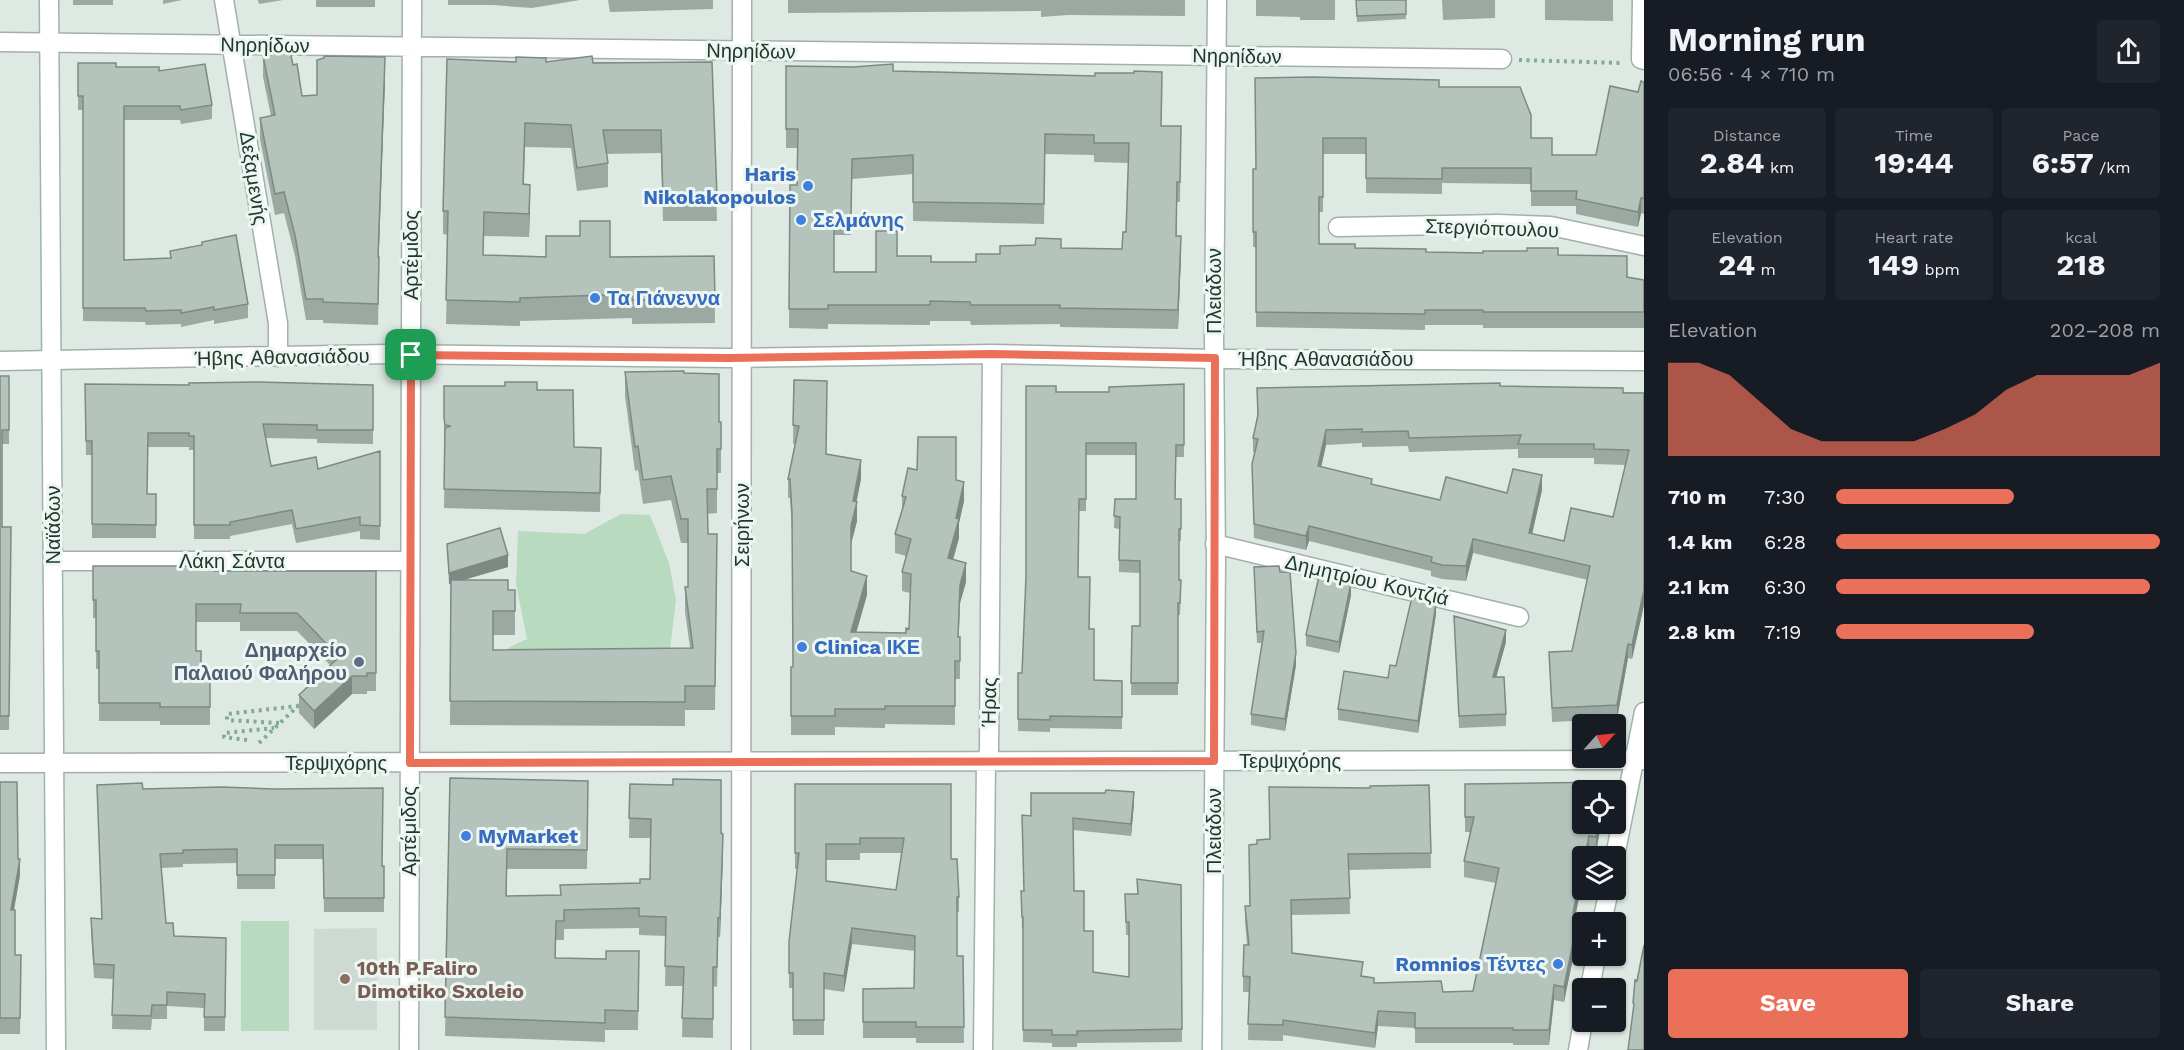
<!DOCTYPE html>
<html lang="en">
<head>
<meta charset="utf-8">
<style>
  :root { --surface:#171b24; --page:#20242c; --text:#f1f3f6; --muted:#9ea1a6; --accent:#eb705a }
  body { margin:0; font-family:"Work Sans",sans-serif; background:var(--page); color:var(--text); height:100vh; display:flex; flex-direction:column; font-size:22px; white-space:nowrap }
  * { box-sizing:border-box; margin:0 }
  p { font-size:20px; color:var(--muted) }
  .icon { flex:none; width:33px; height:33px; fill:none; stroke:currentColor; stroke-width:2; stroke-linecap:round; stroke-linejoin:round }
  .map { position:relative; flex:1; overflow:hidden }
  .side { display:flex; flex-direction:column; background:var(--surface); width:540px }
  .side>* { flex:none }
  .needle { width:39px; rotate:63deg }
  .fabs { position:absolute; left:1572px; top:714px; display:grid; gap:12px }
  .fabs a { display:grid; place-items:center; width:54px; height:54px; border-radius:6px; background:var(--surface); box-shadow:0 2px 4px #0004; font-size:30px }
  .pin { position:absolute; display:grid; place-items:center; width:51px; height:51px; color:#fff; margin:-26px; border-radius:12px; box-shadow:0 3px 9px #0006 }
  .round { display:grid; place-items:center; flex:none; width:63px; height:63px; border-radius:6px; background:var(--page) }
  .summary { display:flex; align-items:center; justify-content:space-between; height:102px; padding:0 24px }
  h1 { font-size:33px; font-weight:700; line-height:45px }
  .metrics { display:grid; grid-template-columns:repeat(3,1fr); gap:9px; height:102px; padding:6px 24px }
  .metrics div { display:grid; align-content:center; border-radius:6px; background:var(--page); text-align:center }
  .metrics b { font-size:30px; font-weight:700 }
  .metrics small { font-size:16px; font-weight:400 }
  .metrics p { font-size:16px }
  .chart { height:168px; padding:12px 24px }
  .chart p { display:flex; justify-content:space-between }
  .chart svg { width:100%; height:108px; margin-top:6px; fill:var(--accent); opacity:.7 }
  .action { display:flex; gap:12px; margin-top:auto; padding:12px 24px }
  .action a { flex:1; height:69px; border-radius:6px; background:var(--accent); color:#fff; font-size:24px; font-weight:700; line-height:69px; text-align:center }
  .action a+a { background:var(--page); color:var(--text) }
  ul { padding:0 24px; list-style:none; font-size:20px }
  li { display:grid; grid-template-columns:96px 72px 1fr; align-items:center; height:45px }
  li i { height:15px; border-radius:8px; background:var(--accent) }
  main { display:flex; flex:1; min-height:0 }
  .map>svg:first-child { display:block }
</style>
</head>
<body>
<main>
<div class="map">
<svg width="1644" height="1050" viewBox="0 0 1644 1050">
  <rect width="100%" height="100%" fill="#dee9e3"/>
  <path fill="#cdd9d2" d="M377 928V1030H314V929Z"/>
  <path fill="#b8dabe" d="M621 514 650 515 669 563 676 600 668 665 502 651 527 639 516 584 518 531 584 534Z
    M241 921H289V1031H241Z"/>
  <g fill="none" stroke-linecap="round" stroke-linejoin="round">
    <defs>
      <path id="street" d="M224 0 278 323V357
        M1642 0 1641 59 1644 60
        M0 42 1502 59
        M1338 227 1498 224 1551 226 1644 246
        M0 361 387 354 728 358 992 354 1215 359 1644 361
        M1215 544 1519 617
        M53 561H410
        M0 763 1644 760
        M409 1050 412 0
        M741 1050 742 0
        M983 1050 986 761 989 751 992 354"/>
      <path id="secondary" d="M49 0 56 1050
        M1615 856 1644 712
        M1602 922 1609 890
        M1590 988 1596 956
        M1212 1050 1216 560 1214 335 1217 0
        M1578 1050 1583 1022"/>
    </defs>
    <use href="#street" stroke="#a2b0a9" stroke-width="21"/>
    <use href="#secondary" stroke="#9eb4aa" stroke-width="21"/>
    <path stroke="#80ab9a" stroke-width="4" stroke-dasharray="3 4.5" stroke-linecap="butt" d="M1519 60 1623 63
      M279 723 227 720V714L298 706
      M247 740 224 737V733L274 728
      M259 743 301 703"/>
    <use href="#street" stroke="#fff" stroke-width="18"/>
    <use href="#secondary" stroke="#fff" stroke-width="18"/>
  </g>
  <path fill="#9ba9a2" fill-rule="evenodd" d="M73 0H113V5H73Z
    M163 0H182L163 4Z
    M258 0H283L259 4Z
    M316 0H375V7H316Z
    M448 0H580L532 8 493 5H448Z
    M608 0H713V9L610 12Z
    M788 0H1185V16L1068 15 1041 17V11L788 13Z
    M1256 0H1335V20H1300V17L1256 16Z
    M1356 0H1406V19L1357 22Z
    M1442 0H1495V18L1443 20Z
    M1545 0H1613V21L1545 20Z
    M263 56 302 96 317 95 385 79 378 257 379 278 378 325 323 323V320H306L295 256 284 213 275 215 260 139V118L271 116 263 77Z
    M546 62H712L717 221H663L661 153 606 154 608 163V187L577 191 571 148 525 147 524 184 530 208 529 237 484 236 483 255 610 257 714 256 715 323 632 324V318L520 321V326L446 324 448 235 443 234V211Z
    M78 63 159 71 212 105V119L181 124 180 120H124V260L170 258V251L202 245V242L248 304V318L214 324V320L181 327V324L146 325 145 322 83 321V110H78Z
    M786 66 893 71 1161 126H1181L1180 202H1177V236L1181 255 1178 329 1060 327V324L971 325 970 321H930V325L828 324V329L789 328 790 185H797V148H786ZM1045 154 1094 155V162L1129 163 1126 232 1122 249 1061 248 1000 254 976 262H931L897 256 876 272H834V235H851L852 179 913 174V221L1044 224Z
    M1644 82V214L1641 213 1638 227 1576 214V206H1531V184L1442 183V194L1366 193V154H1323V212H1319V244L1355 248 1426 252 1558 255 1627 277 1644 280V328H1483V325H1425V330L1256 327V247H1253V196L1256 169 1439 87 1531 138 1552 155H1596L1638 92Z
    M625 372 684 373 719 422H721V473H717V513L707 514 708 534H717L715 710H685V726L450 725 451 584H449L447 544 508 567 464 580 508 590H515V635H493V650L690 648 685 611V587H688V543H681L671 500 643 504 638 470 635 471 625 396Z
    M0 376H9V444H2V527H11L9 730H0Z
    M794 380 826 454 861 479 856 502 857 521 851 544V571L867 595 856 632 906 633 909 629 910 593 902 591V572L906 556 895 553V534L902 512V496L956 480 964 501 959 523V538L953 560 966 582 960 603 958 637H960V679H955V725L885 724V728L835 727V735H791V667H793L792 531 790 498H788V479L795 444H793Z
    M85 384 189 385H373V444L317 443V439L266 438 271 466 318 469 380 451V540L360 539V531L296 543 292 524 230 536V539H194V450H189V447H148L147 494H156V538H92V455H86Z
    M1184 384V457H1176L1175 499H1181V541H1179V580L1181 592 1180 615H1178V695H1131L1132 626H1140V573L1119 572V529L1114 528 1115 499H1136V455H1086V511H1079L1078 577 1090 629 1094 680 1122 681V729L1050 728V732L1018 731V673H1022L1056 392H1109Z
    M444 386 537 390 574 447 601 467 600 512 444 508 445 442 444 437Z
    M1500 386 1644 393V605L1632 659 1628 658 1617 719 1552 722 1549 652 1572 651 1588 580 1473 553 1466 581 1442 579 1431 576V571L1309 541 1306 550 1254 538 1252 464 1255 452H1253V438L1257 417V388ZM1362 443V447L1408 446 1409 452 1518 449V458H1594V464L1625 465 1613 517 1564 541 1532 534 1542 490 1440 500 1372 484 1321 467 1326 445Z
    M93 566 214 571H376V691H367V694H352L314 729 299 713V695L330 665 297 631H240V622H196V651L201 674H210V725H160V721H99V669H96V618H93Z
    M1254 567 1280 572 1296 665 1285 731 1251 725V714L1263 643H1257Z
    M1351 595 1339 653 1306 646V635Z
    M1436 614 1418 733 1338 720V709L1388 678Z
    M1454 616 1506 642 1496 677 1506 714V726L1459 728Z
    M450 778 588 781 587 869H507V896L561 895 640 883 650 879V838H629L630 784 721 833 723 853 720 937H718L717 987 713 986V1038L682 1037 683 986H665L666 936 639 935V928L564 929V940H556V958L606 959 639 951 638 1030H605V1042L445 1036Z
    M0 782 18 859 20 875 14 910 15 955H21L20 1034H0Z
    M795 784 951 859 959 897V912H957V956H963L964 1043H916V1038H863V989L914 988 915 951 852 944 844 992 824 989V1035H793V988H789V942L798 869H795ZM860 853H902L896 890 826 881V860H860Z
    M1465 784 1606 790 1582 824H1601L1596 853 1589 851 1588 856H1582L1576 913 1579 929 1564 1002 1554 1000 1549 1045H1513V1043H1415V1028L1378 1026 1375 1048 1283 1035V1041L1248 1040 1249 992H1243V976L1247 945 1245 921V906H1250L1257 844 1269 839 1370 788 1429 785 1431 868 1349 870 1350 914 1291 915 1292 953 1363 976 1374 983 1443 992 1473 991 1496 883 1464 877V861L1470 832H1465Z
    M97 785 143 789 221 787 382 866H384V912H324L323 859H275V889H237V863L183 864V867L161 868 166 923 174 936 226 938 225 1031H204V1008L167 1006V1019H152L151 1030 112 1029 113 979 94 978 91 932V918L102 919Z
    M1134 804 1131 836 1073 830 1074 891 1093 972 1129 977V935H1126L1125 894H1138L1181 885 1182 1042 1077 1043V1047H1052V1043L1023 1042V929H1022L1021 891H1024L1031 816Z"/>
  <path fill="#7e8984" d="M385 57V79L378 278V257Z
    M530 185V208L529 237V214Z
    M1641 198V213L1638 227V212Z
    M1181 236V255L1178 329V310Z
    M1326 430V445L1318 481V466Z
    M861 460V479L854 515 857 502V521L851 544 853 501Z
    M1542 475V490L1529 548V533Z
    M964 482V501L959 523V538L948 577V558L956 518Z
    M1309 526V541L1306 550V536Z
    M1473 539V553L1466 581V566Z
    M508 555V567L449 584V573Z
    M966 563V582L960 603 958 655 960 585Z
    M867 576V595L851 651V632Z
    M1351 583V595L1339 653V642Z
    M1644 590V605L1632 659V645Z
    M1436 603V614L1418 733V721Z
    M1506 630V642L1493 689V677Z
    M1628 644V658L1617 719V705Z
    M1296 653V665L1285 731V719Z
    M352 676V694L314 729V711Z
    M1134 792V804L1131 836V824Z
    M1598 824H1601L1596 853V837Z
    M723 834V853L720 937V918Z
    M1589 836V851L1588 856H1585Z
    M20 859V875L11 926V910Z
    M1582 868V883L1573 928V913Z
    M1579 914V929L1564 1002V987Z
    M852 928V944L844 992V976Z
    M1554 985V1000L1549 1045V1030Z
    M1378 1011V1026L1375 1048V1033Z"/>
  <path fill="#b4c4bc" stroke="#7e8984" stroke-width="1.5" fill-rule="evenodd" d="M1356 0H1406V14L1357 16Z
    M290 51 293 65 297 64 302 96 317 95V60L324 58V56L385 57 378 257H379L378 304 323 302V299H306L295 235 284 192 275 194 260 118 275 115 263 56Z
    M592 56 593 63 712 62 717 197 663 198 661 130H603L608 163 577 168 571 125 525 123 523 184 530 185 529 214 484 212 483 255 546 257V236H580V221H610V257L714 256 715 300H632V294L520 298V302L446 300 448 211H443L447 59 516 62V57L546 58V62Z
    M78 63H116V67H159V71L205 64 212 105 181 110 180 106H124V260L171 258 170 251 202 245V242L236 235 248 304 214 310V307L181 313V310L146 311 145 308H83V96H78Z
    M893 64V71L1095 76V73H1134V71L1162 72 1161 126H1181L1180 182H1177L1176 236H1181L1178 310 1060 308V305H971L970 302 930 301V305H828V309H789L790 185H797L798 129H786V66L853 67ZM1045 134 1094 135V143H1129L1126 232H1123L1122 249 1061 248V239L1036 238 1035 245 1000 246V254H976V262H931V256H897V231H876V272H834V215L851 216 852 159 913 155V202L1044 204Z
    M1312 77 1439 80V87H1520L1531 115V138H1552V155H1596L1610 86 1638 92 1641 81 1644 82V198H1641L1638 212 1576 199 1577 191H1531V168H1442V179L1366 178V138H1323V197H1319V244H1355V248L1426 249V252L1483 253V251H1527V248H1558V255L1627 256V277L1644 280V312H1483V310H1425V314L1256 312V232H1253V169H1256L1255 78Z
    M684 371V373L719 374V422H721V449H717V489H707L708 534H717L715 686H685V702L450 701 451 580H508V590H515V611H493V650L693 648 685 587H688V519H681L671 476 643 480 638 446 635 447 625 372Z
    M0 376H9V430H2V527H11L9 716H0Z
    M794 380 827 381 826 454 861 460 853 501 857 502 851 526V571L867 576 851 632 906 633V628L909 629 911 574 902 572 911 539 895 534 906 497 902 496 908 468 917 470 918 437H956V480L964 482 956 518 959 519 948 558 966 563 960 585 958 637H960V661H955V706H885V709H835V716H791V667H793L792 513 790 479H788L799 426 793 425Z
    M258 382 373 385V430H317V425L263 424 271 466 316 457 318 469 380 451V526L360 525V517L296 529 292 510 230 522V525H194V436H189V433H148L147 494H156V525L92 524V441H86L85 384 189 385V383Z
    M505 382H537V390H573L574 447 601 448 600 493 444 489 445 428 451 426 445 425 444 418V386H505Z
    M1500 383V386L1623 388V393H1644V590L1632 645 1628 644 1617 705 1552 708 1549 652 1572 651 1590 566 1473 539 1466 566 1442 565 1431 562 1432 557 1309 526 1306 536 1254 524 1252 464 1258 439 1253 438 1258 415 1257 388ZM1362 429V432L1408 431 1409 438 1521 435 1518 444H1594V449L1629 450 1613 517 1571 508 1564 541 1529 533 1542 475 1513 469 1507 493 1446 477 1440 500 1371 484 1372 479 1318 466 1326 430Z
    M1184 384V445H1176L1175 499H1181V529H1179V580H1181L1180 603H1178V683H1131L1132 626H1140V561L1119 560 1120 517 1114 516 1115 499H1136V443H1086V499H1079L1078 577H1090L1089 629H1094V680L1122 681V717L1050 716V720L1018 719V673H1022L1026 576V386H1056V392H1109V387Z
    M500 528 508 555 449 573 447 544Z
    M93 566H214V571H376V673H367V676H352L314 711 299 695 339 657 297 613H240L241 604H196V651H201V674H210V707H160V703H99V651H96V600H93Z
    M1279 566 1280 572H1290L1296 653 1285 719 1251 714 1264 631 1257 632 1254 567Z
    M1319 576 1351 583 1339 642 1306 635Z
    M1412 597 1436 603 1418 721 1338 709 1344 671 1388 678 1390 665 1396 666Z
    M1454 616 1506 630 1493 677H1504L1506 714 1459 716Z
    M450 778 588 781 587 850 507 849 506 896 561 895 560 885 640 883V879H650L651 819 629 818 630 784 673 785V779L721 780V833L723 834 720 918H718L717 967H713V1019L682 1018 684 967 665 966 666 917 639 916V908L564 910V921H556L555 958 606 959V951H639L638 1011 605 1010V1023L445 1017Z
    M0 782H17L18 859H20L11 910H15V955H21L20 1018H0Z
    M1606 782 1604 790H1582V824H1598L1596 837 1589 836 1585 856H1582V868L1573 913 1579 914 1564 987 1554 985 1549 1030H1513V1028H1415V1013L1378 1011 1375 1033 1283 1020V1025L1248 1024 1250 977 1243 976 1244 945H1249L1245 906H1250L1249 845 1257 844V840L1270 839 1269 787 1370 788V786L1429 785 1431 853 1348 854 1350 898 1291 900 1292 953 1363 962 1361 976 1374 978V983L1441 981 1443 992 1473 991 1499 868 1464 861 1474 817H1465V784Z
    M142 783 143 789 221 787 274 789 383 788 382 866H384V898H324L323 845H275V875H237V849L183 850V853L160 854 166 923H173L174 936 226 938 225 1017H204L205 994 167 992V1005H152L151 1016 112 1015 114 965 94 964 91 918 102 919 97 785Z
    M795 784H951V859H957L959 897H957V956H963L964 1027H916V1022H863V989L914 988 915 936 852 928 844 976 824 973V1020H793V973H789V942L799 853H795ZM860 838H904L896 890 826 881V844H860Z
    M1106 790 1134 792 1131 824 1073 818 1074 891H1084V931H1093V972L1129 977V922H1126L1125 894H1138L1137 879 1181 885 1182 1029 1077 1031V1035H1052V1030H1023V917H1022L1021 891H1024L1022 815 1031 816V793H1105Z
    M1644 945V1050H1628L1634 1004 1633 1003 1635 980 1637 981Z"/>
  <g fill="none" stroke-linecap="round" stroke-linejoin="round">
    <defs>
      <path id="route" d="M992 354 1215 358 1214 761 410 763 411 355 728 358Z"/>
    </defs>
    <use href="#route" stroke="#fff" stroke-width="12"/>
    <use href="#route" stroke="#eb705a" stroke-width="8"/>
  </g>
  <g fill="#3f7fe0" stroke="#eef6f2" stroke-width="2">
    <circle cx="808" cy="186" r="6"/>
    <circle cx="801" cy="220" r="6"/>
    <circle cx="595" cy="298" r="6"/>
    <circle cx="802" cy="647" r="6"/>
    <circle cx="466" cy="836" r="6"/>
    <circle cx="1558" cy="964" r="6"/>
  </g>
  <circle fill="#5c6f8a" stroke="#eef6f2" stroke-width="2" cx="359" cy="662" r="6"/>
  <circle fill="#8d6e63" stroke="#eef6f2" stroke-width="2" cx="345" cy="979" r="6"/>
  <g text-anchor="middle" stroke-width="6" stroke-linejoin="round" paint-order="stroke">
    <g font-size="20" fill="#21382f" stroke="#eef6f2">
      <text transform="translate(265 45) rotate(1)" y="7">Νηρηίδων</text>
      <text transform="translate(751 51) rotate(1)" y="7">Νηρηίδων</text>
      <text transform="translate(1237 56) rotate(1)" y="7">Νηρηίδων</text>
      <text transform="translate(254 178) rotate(81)" y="7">Δεξαμενής</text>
      <text transform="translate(1492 228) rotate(2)" y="7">Στεργιόπουλου</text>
      <text transform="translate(411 255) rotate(-90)" y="7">Αρτέμιδος</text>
      <text transform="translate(1214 291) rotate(-90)" y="7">Πλειάδων</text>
      <text transform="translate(282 357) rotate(-1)" y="7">Ήβης Αθανασιάδου</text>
      <text x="1326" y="366">Ήβης Αθανασιάδου</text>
      <text transform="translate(53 525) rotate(-90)" y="7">Ναϊάδων</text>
      <text transform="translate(742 525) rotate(-90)" y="7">Σειρήνων</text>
      <text x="232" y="568">Λάκη Σάντα</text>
      <text transform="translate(1367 580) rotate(13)" y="7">Δημητρίου Κοντζιά</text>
      <text transform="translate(989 702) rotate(-89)" y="7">Ήρας</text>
      <text x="1290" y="768">Τερψιχόρης</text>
      <text x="336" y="770">Τερψιχόρης</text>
      <text transform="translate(409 831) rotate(-90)" y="7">Αρτέμιδος</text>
      <text transform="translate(1214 831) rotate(-90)" y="7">Πλειάδων</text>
    </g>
    <g font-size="20" font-weight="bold" fill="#366cbe" stroke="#eef6f2" text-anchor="start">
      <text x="796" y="181" text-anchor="end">Haris<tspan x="796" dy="23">Nikolakopoulos</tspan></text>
      <text x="813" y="227">Σελμάνης</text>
      <text x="607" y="305">Τα Γιάνεννα</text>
      <text x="814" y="654">Clinica ΙΚΕ</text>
      <text x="478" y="843">MyMarket</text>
      <text x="1546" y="971" text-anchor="end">Romnios Τέντες</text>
    </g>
    <g font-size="20" font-weight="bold" fill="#4e5e75" stroke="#eef6f2" text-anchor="end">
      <text x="347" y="657">Δημαρχείο<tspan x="347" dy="23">Παλαιού Φαλήρου</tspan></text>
    </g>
    <g font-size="20" font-weight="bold" fill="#785e54" stroke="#eef6f2" text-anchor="start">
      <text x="357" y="975">10th P.Faliro<tspan x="357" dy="23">Dimotiko Sxoleio</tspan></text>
    </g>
  </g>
</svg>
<div class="fabs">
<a><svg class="needle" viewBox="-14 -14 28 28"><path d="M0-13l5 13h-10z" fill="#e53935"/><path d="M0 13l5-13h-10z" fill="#9ea1a6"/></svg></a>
<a><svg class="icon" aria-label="locate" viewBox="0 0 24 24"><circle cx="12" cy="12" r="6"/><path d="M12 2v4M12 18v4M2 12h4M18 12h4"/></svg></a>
<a><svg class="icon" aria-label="layers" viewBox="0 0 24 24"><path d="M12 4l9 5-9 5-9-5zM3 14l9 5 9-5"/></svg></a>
<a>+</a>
<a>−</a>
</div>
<div class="pin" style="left:411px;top:355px;background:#1e9e55"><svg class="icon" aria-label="arrive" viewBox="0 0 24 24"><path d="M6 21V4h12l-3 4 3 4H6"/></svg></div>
</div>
<section class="side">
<div class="summary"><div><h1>Morning run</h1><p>06:56 · 4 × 710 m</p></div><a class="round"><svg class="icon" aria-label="share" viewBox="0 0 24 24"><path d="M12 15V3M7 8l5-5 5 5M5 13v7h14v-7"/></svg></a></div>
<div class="metrics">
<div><p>Distance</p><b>2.84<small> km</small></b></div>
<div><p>Time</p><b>19:44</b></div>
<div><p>Pace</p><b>6:57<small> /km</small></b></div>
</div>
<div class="metrics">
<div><p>Elevation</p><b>24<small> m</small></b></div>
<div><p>Heart rate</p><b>149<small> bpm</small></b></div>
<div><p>kcal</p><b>218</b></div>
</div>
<div class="chart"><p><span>Elevation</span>202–208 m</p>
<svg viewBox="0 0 160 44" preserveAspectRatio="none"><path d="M0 44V6L10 6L20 11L30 22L40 33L50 38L60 38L70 38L80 38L90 33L100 27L110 17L120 11L130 11L140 11L150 11L160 6V44z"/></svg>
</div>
<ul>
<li><b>710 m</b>7:30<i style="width:55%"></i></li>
<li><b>1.4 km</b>6:28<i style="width:100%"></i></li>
<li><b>2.1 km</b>6:30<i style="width:97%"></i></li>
<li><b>2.8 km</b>7:19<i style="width:61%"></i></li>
</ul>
<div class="action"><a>Save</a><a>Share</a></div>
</section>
</main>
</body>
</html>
